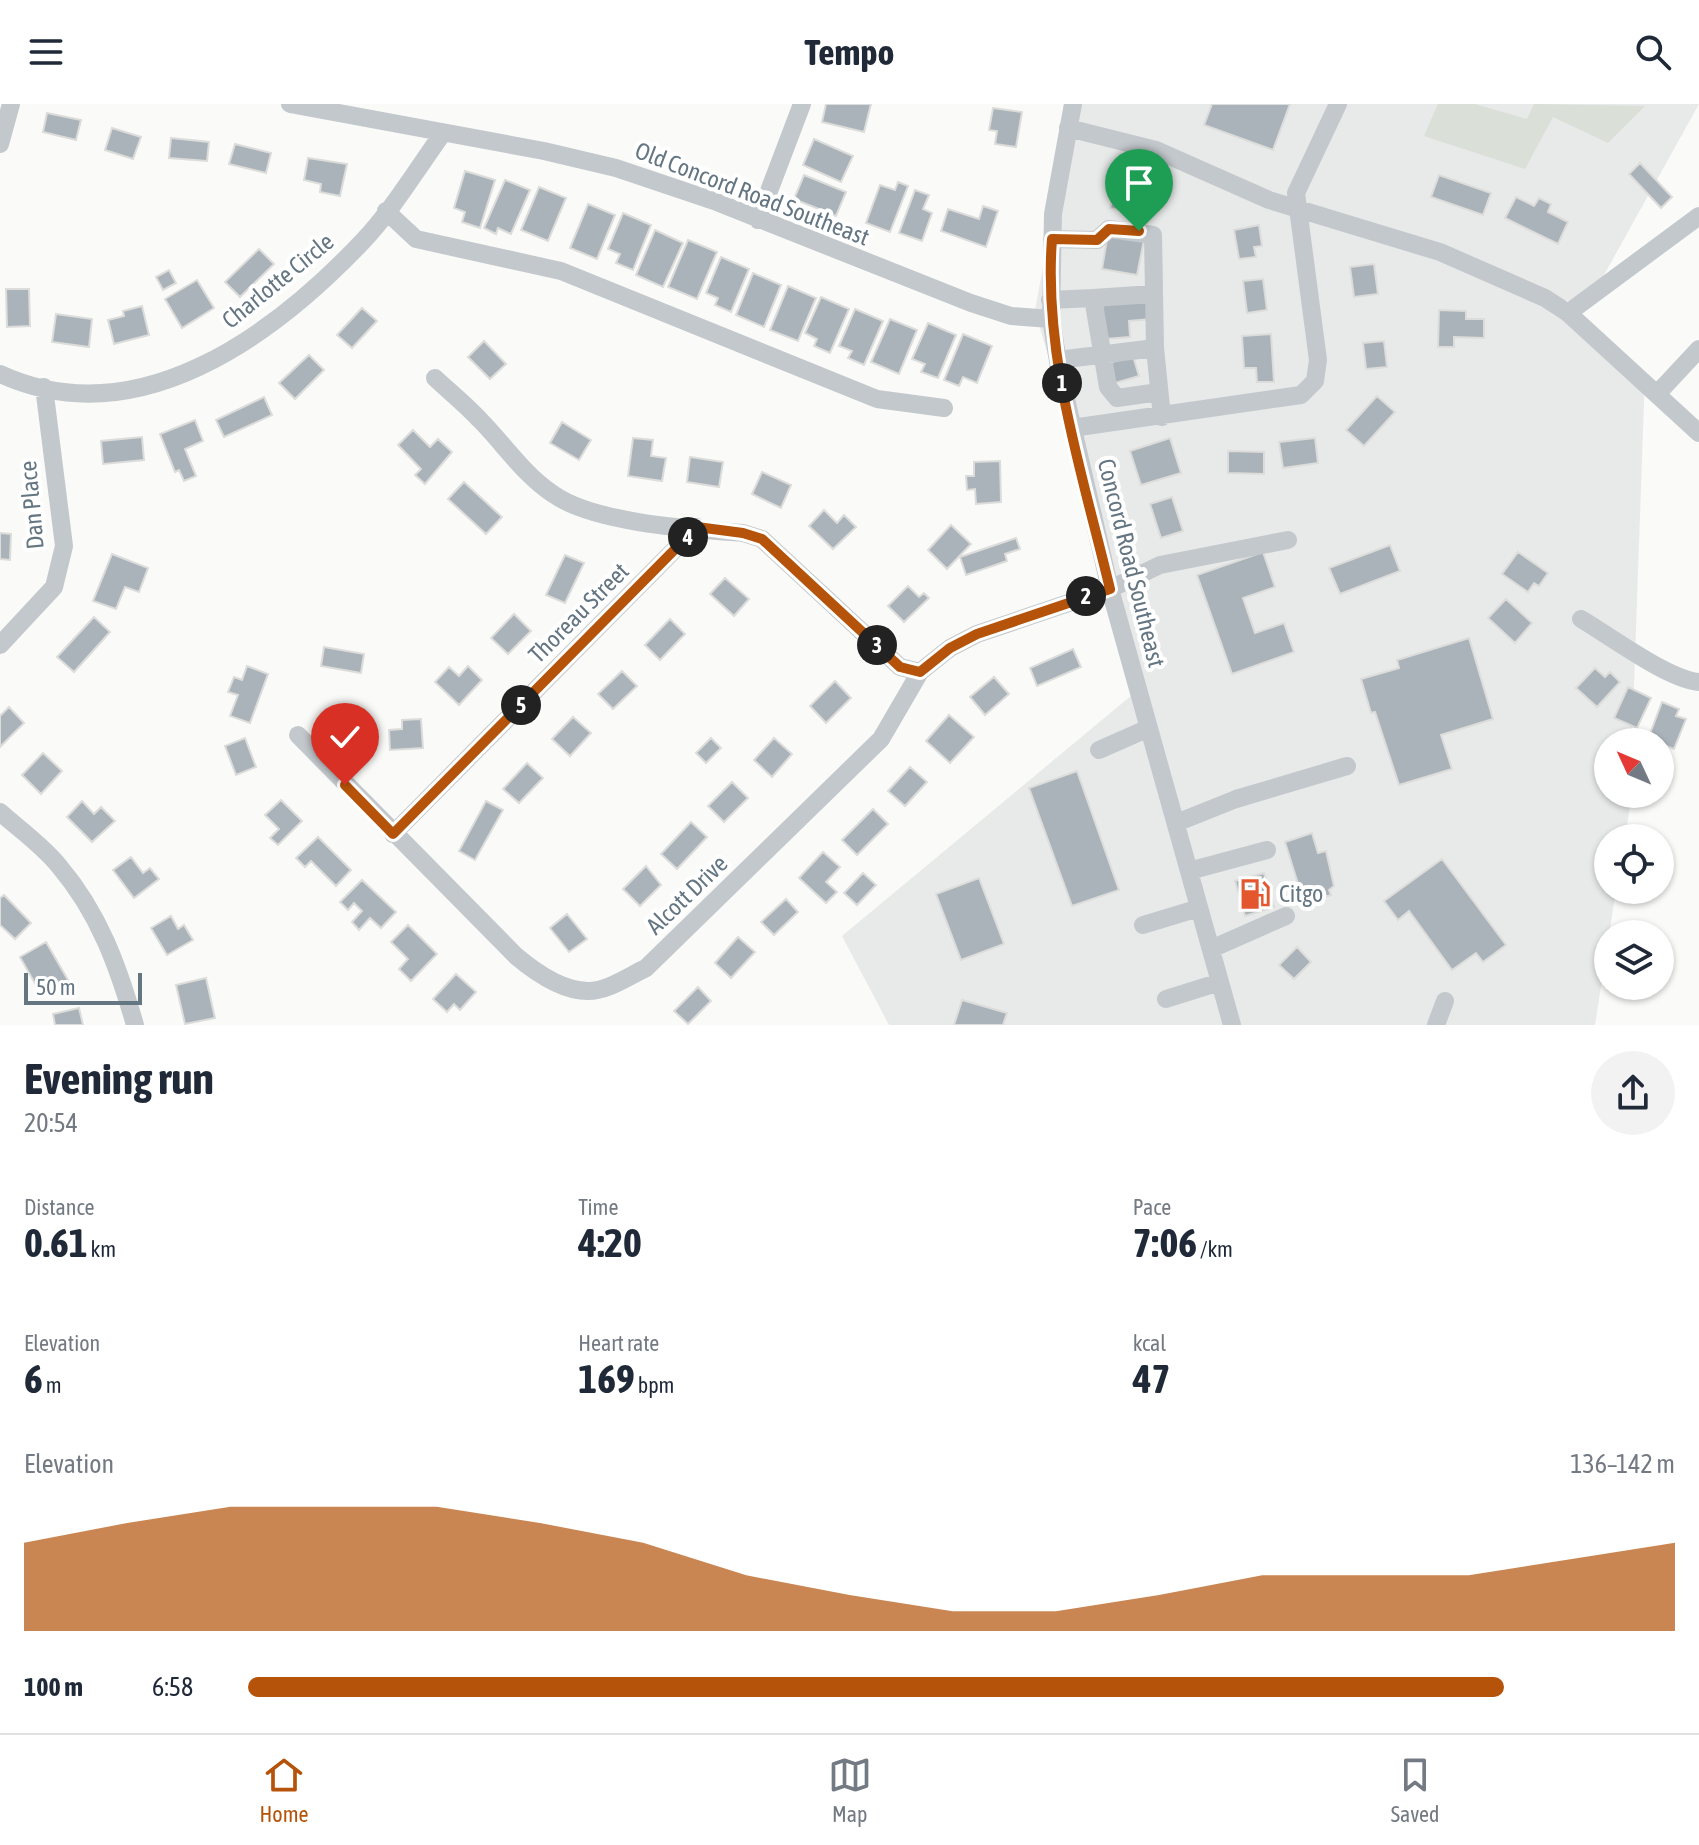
<!DOCTYPE html>
<html lang="en">
<head>
<meta charset="utf-8">
<style>
  :root { --surface:#fff; --page:#f2f2f3; --text:#1f2937; --muted:#747a83; --line:#e0e1e3; --accent:#b45309 }
  body { margin:0; font-family:"Asap Condensed",sans-serif; background:var(--page); color:var(--text); height:100vh; display:flex; flex-direction:column; font-size:30px; white-space:nowrap }
  * { box-sizing:border-box; margin:0 }
  p { font-size:26px; color:var(--muted) }
  .icon { flex:none; width:44px; height:44px; fill:none; stroke:currentColor; stroke-width:2; stroke-linecap:round; stroke-linejoin:round }
  .map { position:relative; height:921px; overflow:hidden }
  .sheet { display:flex; flex-direction:column; background:var(--surface); flex:1 }
  .sheet>* { flex:none }
  .needle { width:52px; rotate:314deg }
  .fabs { position:absolute; left:1594px; top:624px; display:grid; gap:16px }
  .fabs a { display:grid; place-items:center; width:80px; height:80px; border-radius:50%; background:var(--surface); box-shadow:0 2px 6px #0004; font-size:40px }
  .scale { position:absolute; left:24px; bottom:20px; width:118px; box-sizing:border-box; padding-left:8px; border:4px solid #657683; border-top:0; font-size:22px; line-height:28px; white-space:nowrap; color:#657683; -webkit-text-stroke:6px #fff; paint-order:stroke }
  .pin { position:absolute; display:grid; place-items:center; width:68px; height:68px; color:#fff; margin:-82px -34px; border-radius:50% 50% 50% 0; rotate:-45deg; box-shadow:0 0 8px #0007 }
  .pin .icon { rotate:45deg }
  .km { position:absolute; width:40px; height:40px; margin:-20px; border-radius:50%; background:#222; color:#fff; font-size:22px; line-height:40px; text-align:center }
  .round { display:grid; place-items:center; flex:none; width:84px; height:84px; border-radius:42px; background:var(--page) }
  .head { display:flex; align-items:center; justify-content:space-between; height:136px; padding:0 24px }
  h1 { font-size:44px; font-weight:700; line-height:60px }
  .figures { display:grid; grid-template-columns:repeat(3,1fr); gap:12px; height:136px; padding:8px 24px }
  .figures div { display:grid; align-content:center }
  .figures b { font-size:40px; font-weight:700 }
  .figures small { font-size:22px; font-weight:400 }
  .figures p { font-size:22px }
  .chart { height:224px; padding:16px 24px }
  .chart p { display:flex; justify-content:space-between }
  .chart svg { width:100%; height:144px; margin-top:8px; fill:var(--accent); opacity:.7 }
  ul { padding:0 24px; list-style:none; font-size:26px }
  li { display:grid; grid-template-columns:128px 96px 1fr; align-items:center; height:60px }
  li i { height:20px; border-radius:10px; background:var(--accent) }
  header { display:flex; justify-content:space-between; align-items:center; height:104px; padding:0 24px; background:var(--surface); font-size:36px; font-weight:700 }
  .dock { display:flex; justify-content:space-around; align-items:center; height:112px; border-top:2px solid var(--line); background:var(--surface); font-size:22px; color:var(--muted) }
  .dock a { display:grid; justify-items:center; gap:4px }
  .dock .selected { color:var(--accent) }
  .map>svg:first-child { display:block }
</style>
</head>
<body>
<header><svg class="icon" aria-label="menu" viewBox="0 0 24 24"><path d="M4 6h16M4 12h16M4 18h16"/></svg>Tempo<svg class="icon" aria-label="search" viewBox="0 0 24 24"><circle cx="10" cy="10" r="6"/><path d="M15 15l6 6"/></svg></header>
<div class="map">
<svg width="1699" height="921" viewBox="0 0 1699 921">
  <rect width="100%" height="100%" fill="#fafaf8"/>
  <path fill="#e8e9e9" d="M1072 0H1699L1589 198 1551 196 1645 270 1632 638H1608V690H1630V702L1625 734H1608V786H1616L1595 921H889L842 832 1144 581 1035 207Z"/>
  <path fill="#dadfd7" d="M1438 0H1475L1527 15 1534 0 1645 2 1608 39 1553 13 1525 65 1424 32Z"/>
  <path fill="#aab3b9" stroke="#dcdcda" stroke-width="2" d="M826 0H871L864 28 822 18Z
    M1212 0H1290L1273 46 1204 21Z
    M993 4 1022 8 1016 43 995 40 997 27 989 26Z
    M47 9 81 16 76 36 43 28Z
    M112 24 141 33 133 55 105 46Z
    M171 34 209 38 207 57 169 54Z
    M814 35 853 52 841 78 803 61Z
    M235 40 271 49 266 69 229 60Z
    M308 54 347 60 340 92 320 88 321 80 304 76Z
    M1640 59 1672 93 1661 104 1629 70Z
    M465 67 495 76 480 124 462 118 465 108 454 104Z
    M1120 69 1144 75 1134 110 1110 104Z
    M804 71 846 88 836 112 794 95Z
    M1439 71 1491 89 1483 111 1431 93Z
    M505 76 530 86 511 130 498 124 496 130 484 124Z
    M898 78 908 82 890 128 866 119 880 81 895 86Z
    M539 83 566 94 548 137 521 126Z
    M915 86 929 91 923 105 932 109 922 137 899 129Z
    M1516 93 1534 102 1539 94 1551 100 1548 108 1568 118 1558 140 1505 114Z
    M588 100 615 111 597 155 570 144Z
    M983 102 998 107 986 143 941 127 948 105 979 115Z
    M623 109 651 121 633 166 616 159 620 150 608 145Z
    M1259 121 1262 142 1254 143 1256 153 1239 155 1234 126Z
    M655 126 683 139 663 183 636 171Z
    M1108 129 1144 136 1137 171 1102 165Z
    M688 136 717 148 697 195 668 183Z
    M259 145 274 160 240 193 225 178Z
    M721 153 749 165 731 208 715 201 718 194 706 189Z
    M1374 160 1378 190 1354 193 1350 163Z
    M169 166 176 179 163 186 156 173Z
    M753 169 781 181 764 223 736 211Z
    M1263 175 1267 206 1247 209 1243 177Z
    M197 176 214 204 182 224 165 195Z
    M788 182 816 194 798 237 770 226Z
    M6 185H29L30 222 7 223Z
    M821 193 849 205 830 249 814 242 817 235 805 229Z
    M1149 195 1151 215 1129 217 1130 233 1104 235 1102 198Z
    M142 202 149 231 114 240 108 216 124 212 123 207Z
    M362 204 377 217 352 244 337 231Z
    M855 205 883 217 864 261 848 254 852 247 839 242Z
    M1439 206 1466 207V215H1484V234L1454 233V243H1438Z
    M56 210 92 215 89 243 52 238Z
    M890 215 917 226 899 270 871 258Z
    M928 219 956 231 938 274 921 268 925 260 912 255Z
    M963 230 992 242 977 279 963 273 959 282 944 276Z
    M1271 230 1274 278H1257L1256 264H1244L1242 232Z
    M484 237 506 260 490 275 468 253Z
    M1384 237 1387 263 1366 265 1363 239Z
    M309 251 324 266 295 295 279 279Z
    M1133 252 1139 272 1115 279 1109 259Z
    M1377 292 1395 308 1364 342 1346 326Z
    M264 293 272 311 224 333 216 316Z
    M195 316 203 337 185 345 196 372 184 377 179 366 175 368 160 330Z
    M562 318 591 336 579 356 550 339Z
    M413 326 430 343 438 335 452 348 425 380 415 371 421 365 398 341Z
    M142 333 144 356 103 360 101 337Z
    M633 334 653 336 651 352 666 354 662 377 628 372Z
    M1170 334 1181 369 1141 381 1130 347Z
    M1315 334 1318 359 1283 364 1279 338Z
    M1228 347 1264 348V370L1228 369Z
    M690 353 723 358 719 383 687 378Z
    M1000 357 1001 398 976 400 975 385 967 386 966 372H974V358Z
    M762 368 791 381 781 404 752 390Z
    M464 378 502 413 486 430 448 395Z
    M1172 393 1183 427 1161 434 1150 400Z
    M824 406 837 419 844 411 856 423 833 445 809 422Z
    M951 421 971 440 947 465 928 446Z
    M0 429 11 430 10 456 0 455Z
    M1016 434 1020 445 1005 450 1007 457 966 471 960 453Z
    M1390 441 1400 467 1340 490 1329 464Z
    M1263 448 1275 483 1243 494 1255 529 1284 519 1294 548 1232 570 1197 471Z
    M1518 448 1548 469 1539 482 1534 479 1528 488 1502 470Z
    M112 450 148 464 139 488 125 483 116 505 93 497Z
    M565 451 584 459 565 499 546 491Z
    M725 474 749 495 734 512 710 490Z
    M908 482 919 493 924 489 929 494 904 518 888 502Z
    M1506 495 1532 519 1515 539 1488 514Z
    M514 510 531 527 508 550 491 534Z
    M94 513 110 528 74 568 57 553Z
    M670 515 685 530 660 556 645 541Z
    M1469 534 1493 615 1441 631 1452 665 1399 681 1375 608 1371 609 1361 575 1399 564 1397 556Z
    M324 543 364 550 361 569 321 562Z
    M1073 545 1081 563 1037 582 1030 564Z
    M247 562 268 570 250 619 230 612 238 591 228 588 234 573 242 576Z
    M468 562 482 576 459 601 435 578 449 563 459 572Z
    M1595 564 1605 573 1610 568 1620 578 1597 603 1576 584Z
    M622 567 637 582 613 605 598 590Z
    M994 573 1009 590 985 611 970 593Z
    M835 577 851 594 826 619 810 602Z
    M1628 583 1651 594 1637 624 1614 614Z
    M1662 598 1679 605 1676 612 1686 615 1674 645 1648 635Z
    M9 603 24 619 0 643V612Z
    M949 611 974 633 950 659 926 637Z
    M573 613 591 629 570 652 552 635Z
    M421 615 423 644 390 646 389 626 402 625V616Z
    M245 634 256 663 236 671 225 642Z
    M711 634 721 644 706 659 696 649Z
    M774 634 792 650 772 673 754 656Z
    M43 649 62 667 41 690 22 671Z
    M527 659 543 674 519 699 503 685Z
    M910 663 927 678 905 702 888 687Z
    M1077 667 1119 786 1072 802 1029 684Z
    M732 678 748 694 724 718 708 702Z
    M281 696 302 717 278 741 270 734 279 725 265 711Z
    M82 697 94 710 101 703 115 717 92 738 67 713Z
    M486 697 503 706 475 756 459 747Z
    M873 705 888 720 857 751 842 736Z
    M691 718 707 733 677 765 661 750Z
    M1312 729 1318 749 1326 747 1334 782 1329 786 1331 791 1304 799 1285 738Z
    M318 733 351 766 336 782 311 757 305 763 296 754Z
    M823 748 840 763 826 778 837 788 826 799 799 774Z
    M131 753 143 769 150 764 159 775 134 794 113 766Z
    M1442 755 1506 841 1483 858 1476 849 1452 866 1409 807 1398 816 1384 797Z
    M646 762 661 781 640 802 623 785Z
    M863 769 876 781 857 801 844 789Z
    M1264 769 1274 803 1245 812 1235 777Z
    M979 774 1004 840 961 856 936 790Z
    M362 776 396 808 381 824 370 814 359 826 352 818 362 807 354 799 348 806 340 798Z
    M4 791 31 819 15 835 0 821V794Z
    M786 795 798 808 774 831 761 818Z
    M567 810 587 835 569 848 550 824Z
    M171 812 178 825 184 821 193 836 167 851 151 824Z
    M408 821 437 850 411 877 399 865 408 855 391 838Z
    M738 833 755 848 731 874 715 859Z
    M46 838 68 876 48 888 43 880 37 883 20 853Z
    M1297 843 1311 858 1294 875 1279 861Z
    M456 870 476 888 460 906 454 900 447 908 433 895Z
    M206 874 215 914 185 920 176 881Z
    M698 883 711 897 688 920 674 907Z
    M962 896 1007 909 1003 921H954Z
    M79 904 83 921H55L53 910Z"/>
  <g fill="none" stroke-linecap="round" stroke-linejoin="round">
    <path stroke="#c3c8cc" stroke-width="18" d="M290 0 544 47 616 64 714 97 971 199 1011 212 1051 215
      M1073 0 1053 110 1051 215 1060 269 1110 485 1232 921
      M1068 24 1156 46 1269 96 1440 148 1545 194 1568 209 1699 329
      M0 40 11 0
      M386 107 416 135 561 167 877 295 944 304
      M758 116 802 0
      M1052 135 1097 136 1109 125 1153 131 1155 244 1162 313
      M1093 194 1153 190
      M1050 196 1093 194 1108 283 1117 294 1159 288
      M1568 209 1699 112
      M1058 256 1155 244
      M0 270C137 333 273 232 363 137 393 105 417 65 443 29
      M435 274C450 288 466 301 480 316 504 340 524 371 553 390 594 419 691 425 743 429L762 435 900 563 920 568
      M1657 290 1699 245
      M1072 324 1301 291 1315 277 1318 256 1296 89 1338 0
      M1581 515C1610 532 1667 575 1699 578
      M0 541 54 483 64 442 44 283
      M298 631 516 852C535 868 562 887 588 887 608 887 629 872 646 864L881 635 920 568 950 544 977 530 1110 485 1160 461 1288 436
      M1099 646 1149 624
      M0 708C19 725 43 742 59 762 99 809 118 862 135 921
      M1176 719 1236 695 1347 662
      M393 730 697 423
      M1189 767 1267 746
      M1143 821 1199 804
      M1211 845 1286 812
      M1166 895 1220 878
      M1436 921 1445 897"/>
  </g>
  <g fill="none" stroke-linecap="round" stroke-linejoin="round">
    <defs>
      <path id="route" d="M345 681 393 730 697 423 743 429 762 435 900 563 920 568 950 544 977 530 1110 485C1083 371 1043 253 1052 135L1097 136 1109 125 1139 127"/>
    </defs>
    <use href="#route" stroke="#fff" stroke-width="16"/>
    <use href="#route" stroke="#b45309" stroke-width="10"/>
  </g>
  <defs>
    <symbol id="fuel-bare" viewBox="-9 -9 18 18"><path d="M-5.5-6h7V0h2V4h1.3V-2.5L3-4.5l.8-.8L6-3V5H2.5V1h-1V6h-7ZM-4.2-4.7v3.2H.2V-4.7Z" fill="#e4572e" stroke="#fff" stroke-width="2.5" paint-order="stroke"/></symbol>
  </defs>
  <g fill-rule="evenodd">
    <use href="#fuel-bare" x="1233" y="768" width="44" height="44"/>
  </g>
  <g text-anchor="middle" stroke-width="8" stroke-linejoin="round" paint-order="stroke">
    <g font-size="24" fill="#657683" stroke="#fff">
      <text transform="translate(752 90) rotate(21)" y="8">Old Concord Road Southeast</text>
      <text transform="translate(278 177) rotate(-39)" y="8">Charlotte Circle</text>
      <text transform="translate(32 401) rotate(-95)" y="8">Dan Place</text>
      <text transform="translate(1131 459) rotate(76)" y="8">Concord Road Southeast</text>
      <text transform="translate(579 509) rotate(-45)" y="8">Thoreau Street</text>
      <text transform="translate(687 791) rotate(-44)" y="8">Alcott Drive</text>
    </g>
    <g font-size="24" fill="#657683" stroke="#fff" text-anchor="start">
      <text x="1279" y="798">Citgo</text>
    </g>
  </g>
</svg>
<div class="fabs">
<a><svg class="needle" viewBox="-14 -14 28 28"><path d="M0-13l5 13h-10z" fill="#e53935"/><path d="M0 13l5-13h-10z" fill="#747a83"/></svg></a>
<a><svg class="icon" aria-label="locate" viewBox="0 0 24 24"><circle cx="12" cy="12" r="6"/><path d="M12 2v4M12 18v4M2 12h4M18 12h4"/></svg></a>
<a><svg class="icon" aria-label="layers" viewBox="0 0 24 24"><path d="M12 4l9 5-9 5-9-5zM3 14l9 5 9-5"/></svg></a>
</div>
<div class="scale">50 m</div>
<div class="pin" style="left:1139px;top:127px;background:#1e9e55"><svg class="icon" aria-label="arrive" viewBox="0 0 24 24"><path d="M6 21V4h12l-3 4 3 4H6"/></svg></div>
<div class="pin" style="left:345px;top:681px;background:#d93025"><svg class="icon" aria-label="check" viewBox="0 0 24 24"><path d="M5 12l5 5 9-10"/></svg></div>
<b class="km" style="left:1062px;top:279px">1</b>
<b class="km" style="left:1086px;top:492px">2</b>
<b class="km" style="left:877px;top:541px">3</b>
<b class="km" style="left:688px;top:433px">4</b>
<b class="km" style="left:521px;top:601px">5</b>
</div>
<section class="sheet">
<div class="head"><div><h1>Evening run</h1><p>20:54</p></div><a class="round"><svg class="icon" aria-label="share" viewBox="0 0 24 24"><path d="M12 15V3M7 8l5-5 5 5M5 13v7h14v-7"/></svg></a></div>
<div class="figures">
<div><p>Distance</p><b>0.61<small> km</small></b></div>
<div><p>Time</p><b>4:20</b></div>
<div><p>Pace</p><b>7:06<small> /km</small></b></div>
</div>
<div class="figures">
<div><p>Elevation</p><b>6<small> m</small></b></div>
<div><p>Heart rate</p><b>169<small> bpm</small></b></div>
<div><p>kcal</p><b>47</b></div>
</div>
<div class="chart"><p><span>Elevation</span>136–142 m</p>
<svg viewBox="0 0 160 44" preserveAspectRatio="none"><path d="M0 44V17L10 11L20 6L30 6L40 6L50 11L60 17L70 27L80 33L90 38L100 38L110 33L120 27L130 27L140 27L150 22L160 17V44z"/></svg>
</div>
<ul>
<li><b>100 m</b>6:58<i style="width:88%"></i></li>
</ul>
</section>
<nav class="dock">
<a class="selected"><svg class="icon" aria-label="home" viewBox="0 0 24 24"><path d="M3 11l9-7 9 7M6 9v11h12V9"/></svg>Home</a>
<a><svg class="icon" aria-label="map" viewBox="0 0 24 24"><path d="M3 6l6-2 6 2 6-2v14l-6 2-6-2-6 2zM9 4v14M15 6v14"/></svg>Map</a>
<a><svg class="icon" aria-label="saved" viewBox="0 0 24 24"><path d="M7 4h10v16l-5-4-5 4z"/></svg>Saved</a>
</nav>
</body>
</html>
